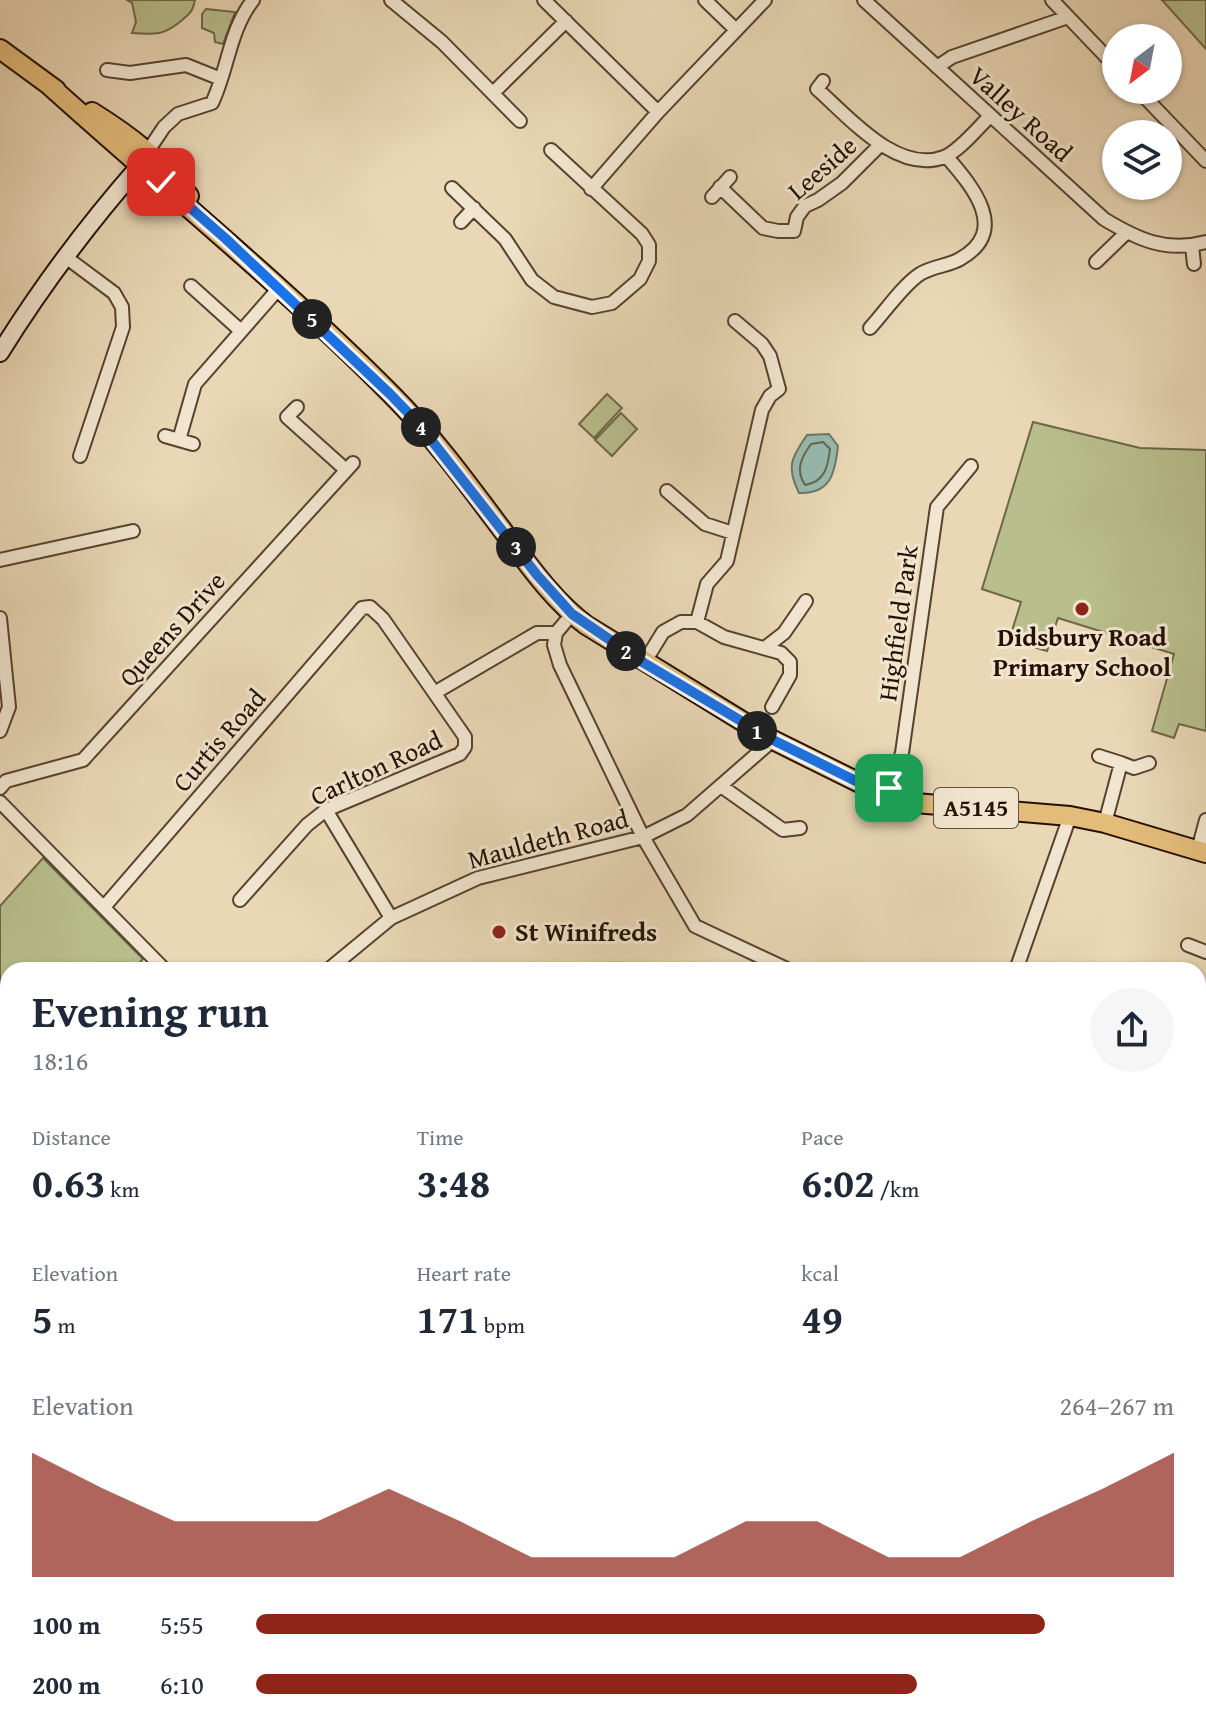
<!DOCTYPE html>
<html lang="en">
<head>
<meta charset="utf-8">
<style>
  :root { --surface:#fff; --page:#f6f6f7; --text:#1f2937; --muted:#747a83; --accent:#8f2418 }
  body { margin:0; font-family:"Gentium Book Plus",serif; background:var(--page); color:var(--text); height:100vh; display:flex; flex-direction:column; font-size:30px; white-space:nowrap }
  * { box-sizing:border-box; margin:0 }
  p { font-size:26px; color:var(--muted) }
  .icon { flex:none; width:44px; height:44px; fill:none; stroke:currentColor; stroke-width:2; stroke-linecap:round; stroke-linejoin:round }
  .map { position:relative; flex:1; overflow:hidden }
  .side { position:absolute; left:0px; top:962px; width:1206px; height:770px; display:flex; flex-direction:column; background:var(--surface); border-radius:24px 24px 0 0; box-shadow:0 2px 6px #0004 }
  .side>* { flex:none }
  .needle { width:52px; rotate:212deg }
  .buttons { position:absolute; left:1102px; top:24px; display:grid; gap:16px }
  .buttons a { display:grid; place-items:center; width:80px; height:80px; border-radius:50%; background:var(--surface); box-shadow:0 2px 6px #0004; font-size:40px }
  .pin { position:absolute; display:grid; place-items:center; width:68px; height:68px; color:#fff; margin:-34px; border-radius:16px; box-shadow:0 4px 12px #0006 }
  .km { position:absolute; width:40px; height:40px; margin:-20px; border-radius:50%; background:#222; color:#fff; font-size:22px; line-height:40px; text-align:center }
  .round { display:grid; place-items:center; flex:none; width:84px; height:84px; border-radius:42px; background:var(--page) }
  .headline { display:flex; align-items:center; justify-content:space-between; height:136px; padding:0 32px }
  h1 { font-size:44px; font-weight:600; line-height:60px }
  .figures { display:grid; grid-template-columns:repeat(3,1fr); gap:12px; height:136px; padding:8px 32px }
  .figures div { display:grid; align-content:center }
  .figures b { font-size:40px; font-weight:600 }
  .figures small { font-size:22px; font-weight:400 }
  .figures p { font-size:22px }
  .chart { height:224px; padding:16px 32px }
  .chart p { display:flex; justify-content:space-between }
  .chart svg { width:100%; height:144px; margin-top:8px; fill:var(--accent); opacity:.7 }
  ul { padding:0 32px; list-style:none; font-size:26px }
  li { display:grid; grid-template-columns:128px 96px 1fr; align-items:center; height:60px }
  li i { height:20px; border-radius:10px; background:var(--accent) }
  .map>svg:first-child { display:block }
</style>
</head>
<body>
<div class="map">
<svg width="1206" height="1731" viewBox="0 0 1206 1731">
  <rect width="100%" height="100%" fill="#e9d7b5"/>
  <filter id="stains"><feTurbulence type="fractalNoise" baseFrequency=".0025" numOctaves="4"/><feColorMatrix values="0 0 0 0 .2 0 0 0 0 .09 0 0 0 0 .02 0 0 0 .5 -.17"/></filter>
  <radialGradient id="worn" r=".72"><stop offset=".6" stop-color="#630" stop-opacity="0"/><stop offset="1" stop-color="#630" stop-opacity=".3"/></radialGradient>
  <path fill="#b8be8c" stroke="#6e6747" stroke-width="2" d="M127 0H195C192 13 190 13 181 21 164 35 156 35 132 33L136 22 132 3Z
    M1162 0H1206V49Z
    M206 9 235 12 223 44 215 42 214 33 202 28V14Z
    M607 394 622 408 594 438 579 424Z
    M621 413 637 429 612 456 595 440Z
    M1033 422 1140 448 1206 450V731L1179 724 1174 738 1152 731 1174 654 1058 618 1047 651 1009 640 1021 602 982 589Z
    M43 858 143 959 133 970H8V1160L0 1152V906Z
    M1198 1330 1206 1336V1731H1146L1138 1724H1198Z
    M404 1724H684L669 1731H388Z"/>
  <path fill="#97baae" stroke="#697669" stroke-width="2" d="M829 434 838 446C835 473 831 494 799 493 786 467 791 458 807 435Z"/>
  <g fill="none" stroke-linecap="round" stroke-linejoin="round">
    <path stroke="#5e6558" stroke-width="2" d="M823 442 830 449C828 466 825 482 805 485 795 470 801 458 811 444Z"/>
    <defs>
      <path id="street" d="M391 0 442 42 520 121
        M544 0 658 112
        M705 0 736 30
        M864 0 1104 219C1137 239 1166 253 1206 242
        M1052 0 1116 67
        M937 67 952 57 1068 17
        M107 70 130 73 186 65 221 79
        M823 81 817 89C848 116 897 175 944 157 958 152 979 127 990 116
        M1138 90 1206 161
        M494 92 566 21
        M148 151 164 127 178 114 212 103C228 70 229 31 253 0
        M720 187 763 228 778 231H794L797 217 805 206 818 200 842 183 880 145
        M452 188 505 239 532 280 554 297 592 307 612 303 640 279 649 261V245L642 234 551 150
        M591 189 658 112 765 0
        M712 197 730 177
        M461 222 474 208
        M1192 246 1194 264
        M67 258 114 293 122 307 123 327 80 456
        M1096 262 1127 232
        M191 286 241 331
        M870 328C884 313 903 285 920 274 933 266 948 266 960 259 1011 230 971 185 947 157
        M297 407 287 417 346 470
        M165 436 193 444
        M179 440 195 384 279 288
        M667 491 705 524 733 533
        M0 560 133 531
        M0 618 9 707 0 731
        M697 622 707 584 727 561 762 410 770 396 779 389 770 356 762 344 735 321
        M556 633 554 645 560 665 643 837 695 926 789 970
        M766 647 784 633 806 601
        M644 663 663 632 681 622H697L724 637 781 653 790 662V675L772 707
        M436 692 537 633H556L572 614
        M1099 756 1121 763 1105 823
        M1121 763 1134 768 1149 763
        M721 786 783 830 800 828
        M0 788 6 781 83 760 353 463
        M886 796 902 753 937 507 971 466
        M0 802 165 970
        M326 810 391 918
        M1198 850 1206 820
        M104 907 362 608 370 607 383 619 465 737V747L460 754 326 810 307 825 240 900
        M1188 945 1206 952
        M328 970 391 918 478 878 643 837 687 815 773 740
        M1016 970 1070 816
        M1198 1097 1206 1089
        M1198 1131 1206 1138
        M1198 1251 1206 1257
        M0 1297 8 1290
        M0 1364 8 1369
        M147 1724 151 1731
        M1038 1724 1048 1731
        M242 1731 254 1724
        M791 1731 794 1724
        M848 1731V1724"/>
      <path id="secondary" d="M0 353C41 287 89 223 140 165"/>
      <path id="primary" d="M0 49 56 90
        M49 85C163 188 283 285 391 394 434 437 470 487 506 535 530 567 554 601 586 625L773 740 886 796 903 802 1070 816 1105 823 1206 853
        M92 112C132 137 160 159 189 196"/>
    </defs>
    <use href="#street" stroke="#56422f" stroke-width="16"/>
    <use href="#secondary" stroke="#251002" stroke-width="20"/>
    <use href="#primary" stroke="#251002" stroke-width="22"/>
    <use href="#street" stroke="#f1e5cf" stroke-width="12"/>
    <use href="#secondary" stroke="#f1e5cf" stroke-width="16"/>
    <use href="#primary" stroke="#e4bc7a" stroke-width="18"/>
  </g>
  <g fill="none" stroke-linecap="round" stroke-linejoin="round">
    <defs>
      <path id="route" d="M161 182 226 239 390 394 418 423 537 575 572 614 644 663 773 740 886 796 889 788"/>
    </defs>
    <use href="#route" stroke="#fff" stroke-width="16"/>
    <use href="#route" stroke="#1a73e8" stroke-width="10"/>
  </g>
  <g fill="#8f2418" stroke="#f1e5cf" stroke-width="3">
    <circle cx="1082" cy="609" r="8"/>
    <circle cx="499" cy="932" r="8"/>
  </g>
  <g text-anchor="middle" stroke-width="6" stroke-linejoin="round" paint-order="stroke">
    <rect fill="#f1e5cf" stroke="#625040" stroke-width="2" x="934" y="788" width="84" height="40" rx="6"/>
    <g font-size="24" font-weight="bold" fill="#251002">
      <text x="976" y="816">A5145</text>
    </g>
    <g font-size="26" fill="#251002" stroke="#f1e5cf">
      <text transform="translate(1021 114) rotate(42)" y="9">Valley Road</text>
      <text transform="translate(822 168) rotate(-41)" y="9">Leeside</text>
      <text transform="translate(898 623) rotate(-82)" y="9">Highfield Park</text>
      <text transform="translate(172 629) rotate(-48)" y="9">Queens Drive</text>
      <text transform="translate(219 740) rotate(-49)" y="9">Curtis Road</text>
      <text transform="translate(376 768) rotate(-25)" y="9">Carlton Road</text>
      <text transform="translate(548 839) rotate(-15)" y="9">Mauldeth Road</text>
    </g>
    <g font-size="26" font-weight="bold" fill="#251002" stroke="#f1e5cf">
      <text x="1082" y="646">Didsbury Road<tspan x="1082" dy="30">Primary School</tspan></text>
      <text x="515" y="941" text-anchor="start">St Winifreds</text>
    </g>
  </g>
  <rect width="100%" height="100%" filter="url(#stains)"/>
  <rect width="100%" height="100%" fill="url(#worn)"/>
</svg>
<div class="buttons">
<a><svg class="needle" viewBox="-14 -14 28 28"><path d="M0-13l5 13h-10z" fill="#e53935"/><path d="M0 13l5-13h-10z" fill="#747a83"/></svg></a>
<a><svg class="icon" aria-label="layers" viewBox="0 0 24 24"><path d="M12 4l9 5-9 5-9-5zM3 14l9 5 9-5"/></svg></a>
</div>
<div class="pin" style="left:889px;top:788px;background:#1e9e55"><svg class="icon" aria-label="arrive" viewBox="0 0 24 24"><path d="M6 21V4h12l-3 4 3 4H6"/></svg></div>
<div class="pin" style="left:161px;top:182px;background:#d93025"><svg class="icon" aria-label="check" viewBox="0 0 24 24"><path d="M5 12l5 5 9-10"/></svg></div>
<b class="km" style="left:757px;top:731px">1</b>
<b class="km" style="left:626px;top:651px">2</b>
<b class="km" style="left:516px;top:547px">3</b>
<b class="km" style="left:421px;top:427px">4</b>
<b class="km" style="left:312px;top:319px">5</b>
<section class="side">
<div class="headline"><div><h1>Evening run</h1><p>18:16</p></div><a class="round"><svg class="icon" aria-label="share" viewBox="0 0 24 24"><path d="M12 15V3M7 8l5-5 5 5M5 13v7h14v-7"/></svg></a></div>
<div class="figures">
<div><p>Distance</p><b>0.63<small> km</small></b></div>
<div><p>Time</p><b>3:48</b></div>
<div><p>Pace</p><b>6:02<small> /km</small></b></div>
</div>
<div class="figures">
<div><p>Elevation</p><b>5<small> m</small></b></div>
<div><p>Heart rate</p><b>171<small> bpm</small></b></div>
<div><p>kcal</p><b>49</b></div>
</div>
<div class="chart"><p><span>Elevation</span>264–267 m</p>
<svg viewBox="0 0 160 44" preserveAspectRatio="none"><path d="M0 44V6L10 17L20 27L30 27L40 27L50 17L60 27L70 38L80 38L90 38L100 27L110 27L120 38L130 38L140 27L150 17L160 6V44z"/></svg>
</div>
<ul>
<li><b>100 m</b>5:55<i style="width:86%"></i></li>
<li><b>200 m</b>6:10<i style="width:72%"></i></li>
</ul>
</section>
</div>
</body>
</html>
